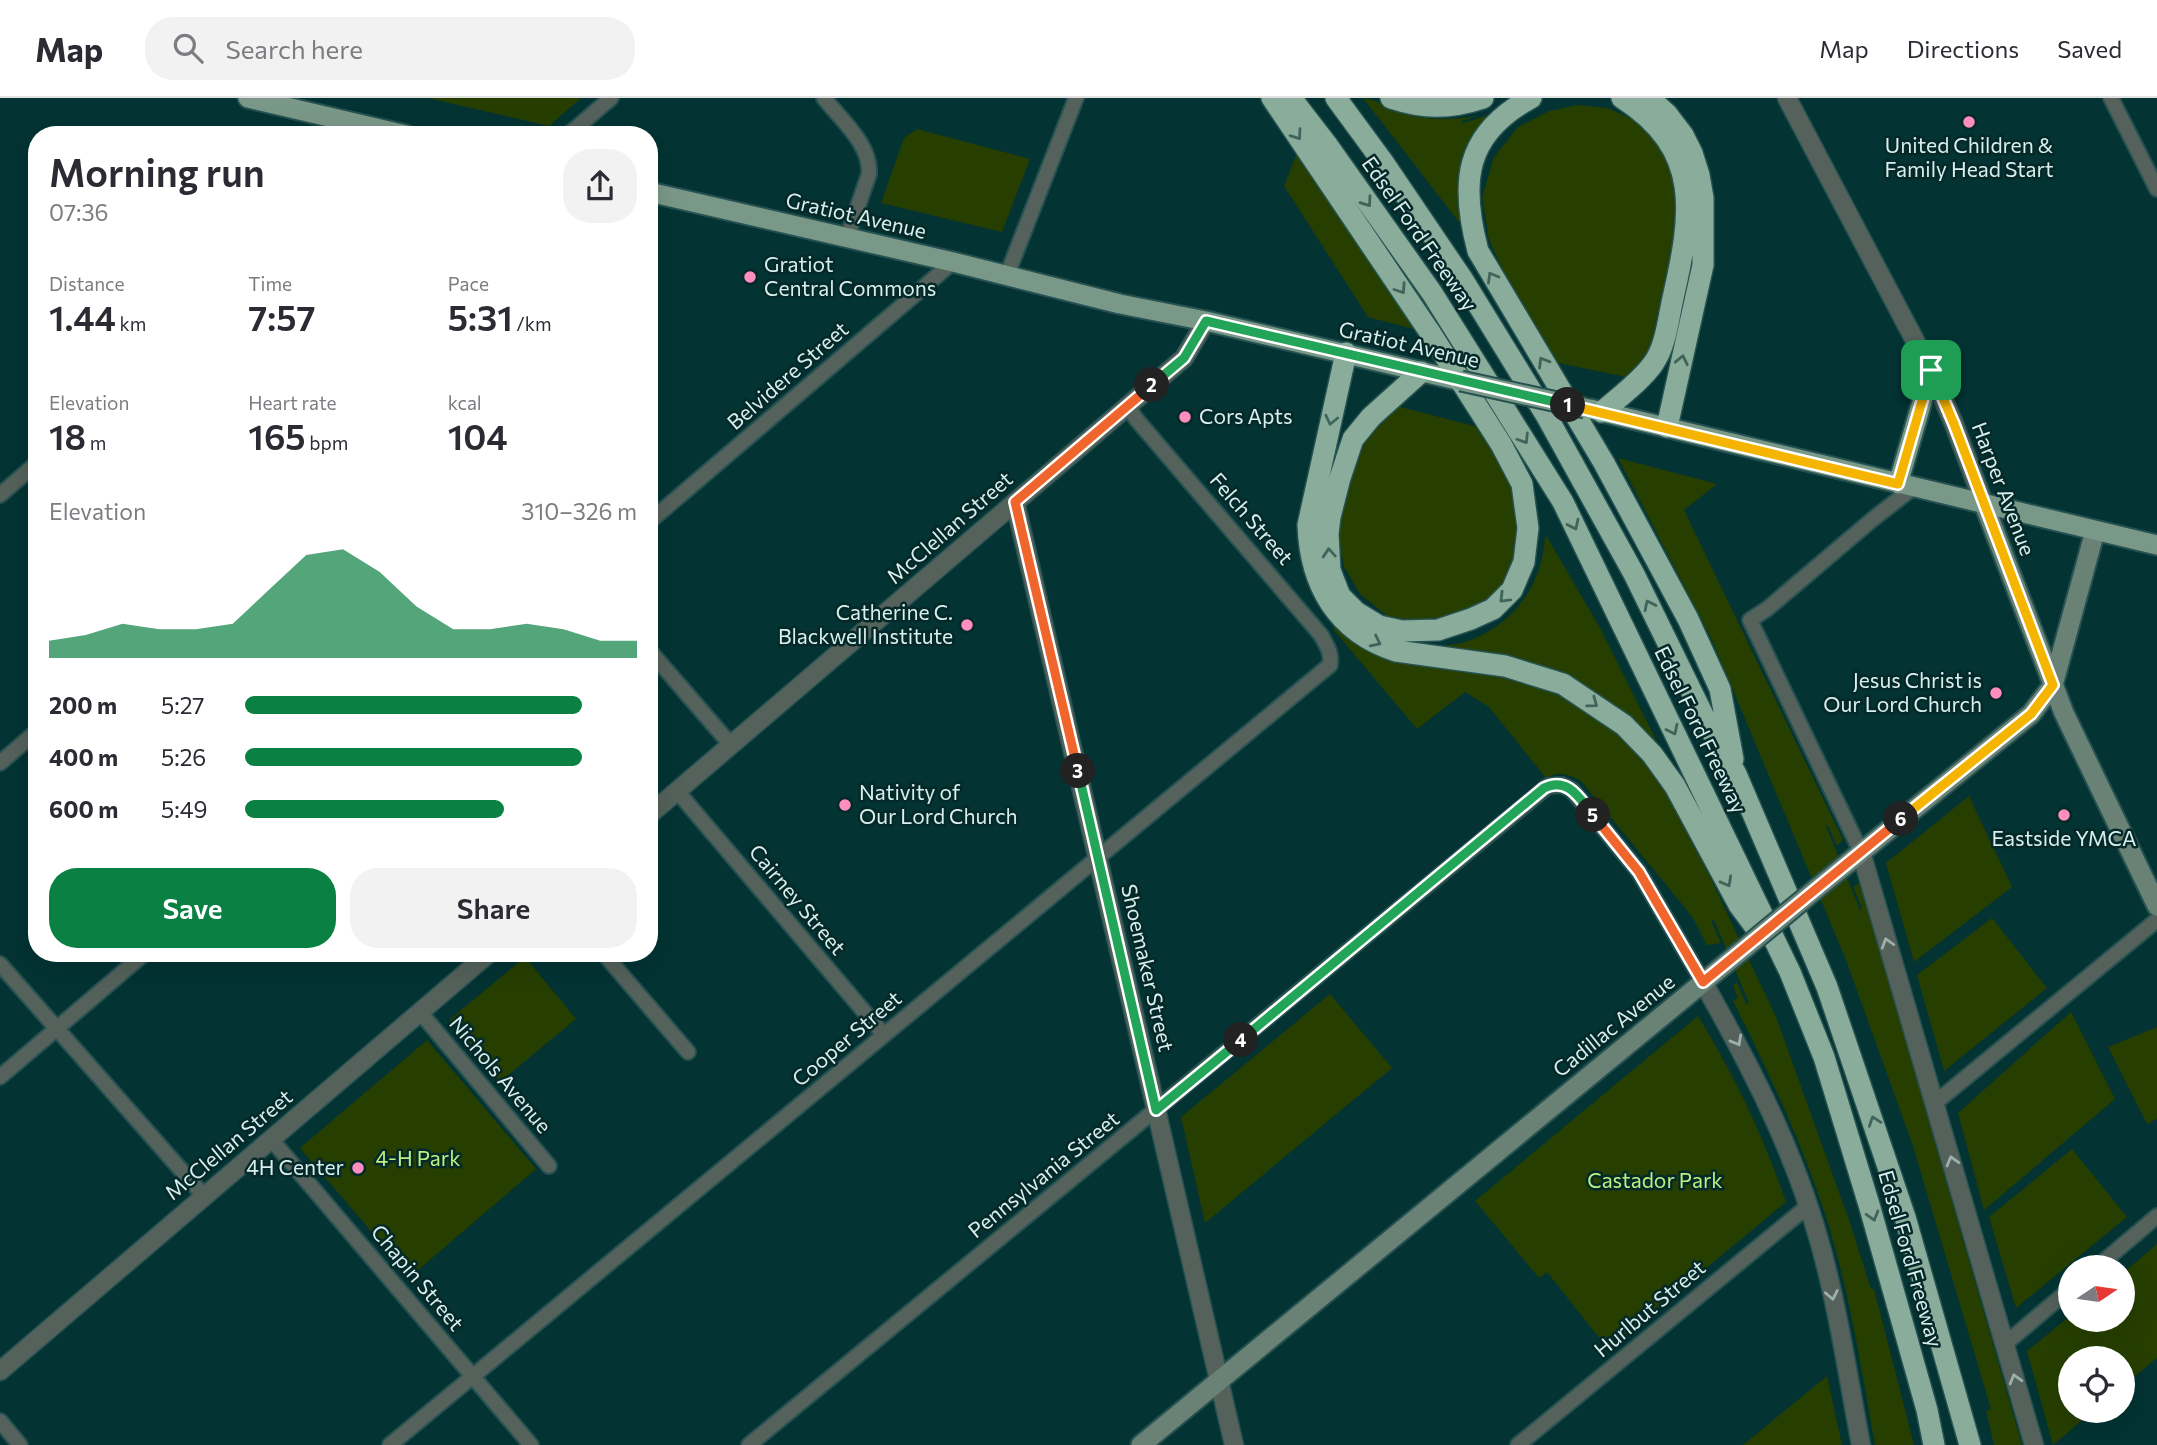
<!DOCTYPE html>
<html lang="en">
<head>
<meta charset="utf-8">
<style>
  :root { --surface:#fff; --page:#f2f2f3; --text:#2b2b33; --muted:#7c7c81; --line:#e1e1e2; --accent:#0b8043 }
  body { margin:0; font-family:Commissioner,sans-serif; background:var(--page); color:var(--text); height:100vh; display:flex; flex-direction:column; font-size:26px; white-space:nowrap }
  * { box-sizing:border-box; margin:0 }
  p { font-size:23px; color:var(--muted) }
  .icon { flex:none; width:38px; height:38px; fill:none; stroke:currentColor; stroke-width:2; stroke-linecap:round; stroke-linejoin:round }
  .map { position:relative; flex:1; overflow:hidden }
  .details { position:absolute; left:28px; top:28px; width:630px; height:836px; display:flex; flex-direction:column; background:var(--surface); border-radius:28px; box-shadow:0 7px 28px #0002 }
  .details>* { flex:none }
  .needle { width:46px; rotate:77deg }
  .controls { position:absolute; left:2058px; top:1157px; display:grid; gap:14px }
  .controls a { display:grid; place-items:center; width:77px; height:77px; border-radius:50%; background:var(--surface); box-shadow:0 7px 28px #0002; font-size:35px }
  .pin { position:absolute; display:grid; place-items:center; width:60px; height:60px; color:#fff; margin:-30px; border-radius:14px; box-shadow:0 4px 10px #0006 }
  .km { position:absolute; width:35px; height:35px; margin:-18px; border-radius:50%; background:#222; color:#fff; font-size:19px; line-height:35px; text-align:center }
  .round { display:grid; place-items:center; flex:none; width:74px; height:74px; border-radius:28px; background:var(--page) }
  .headline { display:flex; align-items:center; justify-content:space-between; height:119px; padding:0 21px }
  h1 { font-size:38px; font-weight:600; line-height:52px }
  .figures { display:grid; grid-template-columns:repeat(3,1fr); gap:10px; height:119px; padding:7px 21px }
  .figures div { display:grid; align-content:center }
  .figures b { font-size:35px; font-weight:600 }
  .figures small { font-size:19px; font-weight:400 }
  .figures p { font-size:19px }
  .chart { height:196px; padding:14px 21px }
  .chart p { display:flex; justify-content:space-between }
  .chart svg { width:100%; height:126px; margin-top:7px; fill:var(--accent); opacity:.7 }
  .action { display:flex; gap:14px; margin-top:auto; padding:14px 21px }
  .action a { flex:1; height:80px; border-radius:28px; background:var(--accent); color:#fff; font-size:28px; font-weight:600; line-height:80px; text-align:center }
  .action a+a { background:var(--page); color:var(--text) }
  ul { padding:0 21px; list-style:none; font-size:23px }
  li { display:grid; grid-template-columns:112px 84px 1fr; align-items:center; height:52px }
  li i { height:18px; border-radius:9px; background:var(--accent) }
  header { display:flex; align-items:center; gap:42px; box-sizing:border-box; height:98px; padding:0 35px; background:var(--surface); border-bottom:2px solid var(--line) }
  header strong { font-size:33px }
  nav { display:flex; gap:38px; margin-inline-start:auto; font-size:24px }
  .search { width:490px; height:63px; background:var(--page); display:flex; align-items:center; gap:18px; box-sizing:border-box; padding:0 24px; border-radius:28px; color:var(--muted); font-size:26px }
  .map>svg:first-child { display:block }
</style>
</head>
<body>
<header>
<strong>Map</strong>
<div class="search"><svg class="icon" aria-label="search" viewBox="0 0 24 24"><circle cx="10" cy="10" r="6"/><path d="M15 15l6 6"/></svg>Search here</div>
<nav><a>Map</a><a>Directions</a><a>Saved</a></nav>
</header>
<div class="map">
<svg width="2157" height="1347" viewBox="0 0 2157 1347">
  <rect width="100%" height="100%" fill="#033333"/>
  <path fill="#263f00" d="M428 0H581L549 28Z
    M1363 0C1375 1 1388 10 1399 14 1425 23 1451 22 1477 18L1462 23 1463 25 1495 15V25L1462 128Z
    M1578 7 1607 10 1635 22 1658 41 1671 61 1680 112 1646 270 1636 281 1554 264 1514 197 1489 142 1482 99 1494 59 1518 29 1549 13Z
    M917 31 1030 61 1002 134 881 105 904 40Z
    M1298 52 1417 232 1368 219 1284 88Z
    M1377 303 1478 329 1514 395 1522 443 1506 489 1492 503 1439 525 1410 526 1386 517 1360 496 1344 469 1339 441V422L1366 315Z
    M1618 360 1717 386 1684 412 1843 742 1838 747 1836 746 1828 728H1826L1860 812 1862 810 1853 789 1862 783 1880 854 2022 1347H1994L1986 1313 1991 1311 1913 1048 1846 862 1712 542Z
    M1547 439 1600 530 1660 650 1506 558 1430 548C1439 547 1448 548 1457 546 1507 534 1542 491 1545 440Z
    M1336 528C1388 575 1421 563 1485 574 1550 585 1604 617 1648 667 1654 675 1663 682 1668 691 1677 704 1683 720 1690 734L1688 738 1708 775 1776 919 1849 1122 1871 1191H1874L1914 1347H1875C1861 1269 1849 1189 1824 1113 1800 1040 1767 971 1733 903L1738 900 1733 888 1737 884 1746 906 1749 905 1714 822 1711 823 1721 845 1707 847 1693 820 1681 805 1581 683C1569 676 1558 673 1546 680L1489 609 1465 594 1417 631 1333 531Z
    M1969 698 2012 789 1914 864 1886 765Z
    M1992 820 2047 890 1944 973 1917 877Z
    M525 859 576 921 500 984 449 922Z
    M1330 896 1392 970 1205 1125 1181 1019Z
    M2071 914 2115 1001 1984 1112 1958 1015Z
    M1698 918C1734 977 1764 1039 1786 1104L1608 1251 1547 1174 1539 1180 1475 1103Z
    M2157 929V1021L2147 1026 2108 949Z
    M427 942 536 1071 410 1179 300 1050Z
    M2072 1051 2127 1119 2016 1210 1989 1119Z
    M2157 1146V1260L2123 1288V1260H2070V1312L2093 1313 2053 1347 2027 1253 2070 1218V1222H2123V1175Z
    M1827 1278 1842 1347H1743Z"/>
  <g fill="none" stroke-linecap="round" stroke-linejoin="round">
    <defs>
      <path id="minor" d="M824 0C841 22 871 46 869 76L847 140
        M2111 0 2157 91
        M568 37 611 0
        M1007 177 1076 0
        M0 397 37 365
        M649 424 953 164
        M649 552 731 647
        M0 665 37 633
        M677 693 884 937
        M1861 754 1750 522 1767 511 1873 421 1914 389
        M604 856 688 954
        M0 866 204 1098
        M420 914 549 1068
        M0 979 144 856
        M1935 1005 2157 822
        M271 1041 531 1347
        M2097 1169 2157 1118
        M2005 1246 2070 1191
        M0 1323 20 1347
        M390 1347 1330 567C1332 555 1327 548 1321 537L1137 322 1127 308
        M749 1347 1548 688 1562 687 1572 692 1639 774 1703 884
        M1518 1347 1808 1108"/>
      <path id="tertiary" d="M1787 0 1931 273 1954 326 1984 406
        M1015 404 1234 1347
        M649 717 1184 260 1206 223
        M1861 754 2034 1347
        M1703 884C1750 967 1793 1050 1819 1142 1838 1209 1848 1279 1861 1347
        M0 1273 488 856"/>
      <path id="secondary" d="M1984 406 2064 615 2157 808
        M1816 791 2031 616 2053 587 2095 433
        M1141 1347 1746 849"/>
      <path id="primary" d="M248 0 406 37
        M649 94 953 164 1120 206 1206 223 1461 283
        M1590 311 2157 447
        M1898 386 1931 273"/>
      <path id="motorway" d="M1272 0 1429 233 1501 346 1522 386 1528 430 1524 464 1512 492 1493 511 1471 521 1438 532 1402 533 1379 528 1356 514 1340 498 1330 472 1328 436 1330 419 1340 380 1353 341 1371 319 1421 274
        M1291 0 1328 48 1432 195 1563 404 1790 874 1824 959 1870 1110 1927 1312 1934 1347
        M1336 0 1383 64 1463 182 1546 317 1634 476 1707 625 1736 676 1827 889 1905 1119 1970 1347
        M1391 0C1424 11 1450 11 1483 0
        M1531 0C1464 36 1460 85 1478 153L1604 365 1688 521 1720 591 1733 661
        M1649 0 1667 16 1683 37 1692 55 1699 77 1703 100V167L1667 329
        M1346 255 1308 427C1310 487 1337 534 1396 553L1505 568 1563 586 1624 627 1652 656 1675 688 1739 807 1759 834
        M1602 314C1619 299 1640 284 1653 266 1666 248 1668 222 1673 200 1692 116 1703 52 1622 0"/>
    </defs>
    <use href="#minor" stroke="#255151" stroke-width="18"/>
    <use href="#tertiary" stroke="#255151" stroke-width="21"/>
    <use href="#secondary" stroke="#255151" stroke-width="23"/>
    <use href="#primary" stroke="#255151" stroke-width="23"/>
    <use href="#motorway" stroke="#255151" stroke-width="24"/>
    <use href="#minor" stroke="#54625b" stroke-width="14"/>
    <use href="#tertiary" stroke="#54625b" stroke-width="18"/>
    <use href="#secondary" stroke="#6a8175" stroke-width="19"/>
    <use href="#primary" stroke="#7a9888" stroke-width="19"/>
    <use href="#motorway" stroke="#89ad9a" stroke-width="21"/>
    <defs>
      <path id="secondary-bridge" d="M1746 849 1816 791"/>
      <path id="primary-bridge" d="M1461 283 1585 310"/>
    </defs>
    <use href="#secondary-bridge" stroke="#255151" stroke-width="23" stroke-linecap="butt"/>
    <use href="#primary-bridge" stroke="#255151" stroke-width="23" stroke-linecap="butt"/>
    <use href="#secondary-bridge" stroke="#6a8175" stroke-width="19"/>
    <use href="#primary-bridge" stroke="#7a9888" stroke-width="19"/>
  </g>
  <defs><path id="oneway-chevron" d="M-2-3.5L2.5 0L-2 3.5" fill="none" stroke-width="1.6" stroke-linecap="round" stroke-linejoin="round" transform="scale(1.75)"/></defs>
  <g stroke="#40645b">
    <use href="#oneway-chevron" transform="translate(1297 37) rotate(55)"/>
    <use href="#oneway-chevron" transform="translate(1367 104) rotate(55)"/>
    <use href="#oneway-chevron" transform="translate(1492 179) rotate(-120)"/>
    <use href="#oneway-chevron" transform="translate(1401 191) rotate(56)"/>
    <use href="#oneway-chevron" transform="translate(1682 262) rotate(-78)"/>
    <use href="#oneway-chevron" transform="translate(1543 264) rotate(-121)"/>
    <use href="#oneway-chevron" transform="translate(1331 322) rotate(103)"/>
    <use href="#oneway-chevron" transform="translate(1524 341) rotate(58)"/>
    <use href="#oneway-chevron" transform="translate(1574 427) rotate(64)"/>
    <use href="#oneway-chevron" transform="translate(1329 455) rotate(-94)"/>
    <use href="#oneway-chevron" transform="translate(1504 500) rotate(135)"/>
    <use href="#oneway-chevron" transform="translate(1649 507) rotate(-116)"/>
    <use href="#oneway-chevron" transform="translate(1376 544) rotate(26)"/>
    <use href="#oneway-chevron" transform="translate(1593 605) rotate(36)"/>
    <use href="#oneway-chevron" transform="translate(1673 632) rotate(64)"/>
    <use href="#oneway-chevron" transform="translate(1727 784) rotate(61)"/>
    <use href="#oneway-chevron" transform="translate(1874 1023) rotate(-109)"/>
    <use href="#oneway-chevron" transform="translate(1873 1118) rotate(74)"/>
  </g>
  <g stroke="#9db0ac">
    <use href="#oneway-chevron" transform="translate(1887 845) rotate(-107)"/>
    <use href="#oneway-chevron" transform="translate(1737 943) rotate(61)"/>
    <use href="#oneway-chevron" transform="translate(1952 1063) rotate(-106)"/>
    <use href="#oneway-chevron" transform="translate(1832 1197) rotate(79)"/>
    <use href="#oneway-chevron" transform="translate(2015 1281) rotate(-106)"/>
  </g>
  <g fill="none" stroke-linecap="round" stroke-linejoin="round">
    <defs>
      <path id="split-1" d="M1568 307 1898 386 1931 272"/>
      <path id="split-2" d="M1152 287 1184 260 1206 223 1568 307"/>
      <path id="split-3" d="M1078 673 1015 404 1152 287"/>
      <path id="split-4" d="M1078 673 1156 1012 1241 942"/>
      <path id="split-5" d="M1241 942 1544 690C1568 678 1580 701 1593 717"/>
      <path id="split-6" d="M1593 717 1639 774 1703 884 1901 721"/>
      <path id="split-7" d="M1901 721 2031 616 2053 587 1954 326 1931 272"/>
    </defs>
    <use href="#split-1" stroke="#fff" stroke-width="14"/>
    <use href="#split-2" stroke="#fff" stroke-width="14"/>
    <use href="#split-3" stroke="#fff" stroke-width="14"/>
    <use href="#split-4" stroke="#fff" stroke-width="14"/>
    <use href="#split-5" stroke="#fff" stroke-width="14"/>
    <use href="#split-6" stroke="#fff" stroke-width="14"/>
    <use href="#split-7" stroke="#fff" stroke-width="14"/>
    <use href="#split-1" stroke="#f5b400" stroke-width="9"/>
    <use href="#split-2" stroke="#22a559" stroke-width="9"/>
    <use href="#split-3" stroke="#f0652b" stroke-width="9"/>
    <use href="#split-4" stroke="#22a559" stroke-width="9"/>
    <use href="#split-5" stroke="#22a559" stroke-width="9"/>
    <use href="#split-6" stroke="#f0652b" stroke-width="9"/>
    <use href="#split-7" stroke="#f5b400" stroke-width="9"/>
  </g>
  <g fill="#fe8ebe" stroke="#052828" stroke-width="2.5">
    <circle cx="1969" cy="24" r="7"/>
    <circle cx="750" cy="179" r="7"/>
    <circle cx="1185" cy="319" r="7"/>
    <circle cx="967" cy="527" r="7"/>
    <circle cx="1996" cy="595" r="7"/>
    <circle cx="845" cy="707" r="7"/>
    <circle cx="2064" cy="717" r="7"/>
    <circle cx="358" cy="1070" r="7"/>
  </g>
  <g text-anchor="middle" stroke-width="5" stroke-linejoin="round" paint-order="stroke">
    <g font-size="21" fill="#d8efee" stroke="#052828" text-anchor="start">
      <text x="1969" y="55" text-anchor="middle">United Children &amp;<tspan x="1969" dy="24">Family Head Start</tspan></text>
      <text x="764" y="174">Gratiot<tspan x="764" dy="24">Central Commons</tspan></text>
      <text x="1199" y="326">Cors Apts</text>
      <text x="953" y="522" text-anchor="end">Catherine C.<tspan x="953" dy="24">Blackwell Institute</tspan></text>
      <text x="1982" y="590" text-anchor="end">Jesus Christ is<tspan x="1982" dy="24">Our Lord Church</tspan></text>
      <text x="859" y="702">Nativity of<tspan x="859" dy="24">Our Lord Church</tspan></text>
      <text x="2064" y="748" text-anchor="middle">Eastside YMCA</text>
      <text x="344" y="1077" text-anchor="end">4H Center</text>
    </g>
    <g font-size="21" fill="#d8efee" stroke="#052828">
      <text transform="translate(856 118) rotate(13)" y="7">Gratiot Avenue</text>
      <text transform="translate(1419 136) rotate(55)" y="7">Edsel Ford Freeway</text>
      <text transform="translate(1409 247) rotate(13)" y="7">Gratiot Avenue</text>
      <text transform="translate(788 278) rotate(-41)" y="7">Belvidere Street</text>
      <text transform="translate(2003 391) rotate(69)" y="7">Harper Avenue</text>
      <text transform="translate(1251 421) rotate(49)" y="7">Felch Street</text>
      <text transform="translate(950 430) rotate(-41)" y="7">McClellan Street</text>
      <text transform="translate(1700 632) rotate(64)" y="7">Edsel Ford Freeway</text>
      <text transform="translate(797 802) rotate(50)" y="7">Cairney Street</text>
      <text transform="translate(1147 870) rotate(77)" y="7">Shoemaker Street</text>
      <text transform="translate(1614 928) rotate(-39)" y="7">Cadillac Avenue</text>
      <text transform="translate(847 941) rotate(-40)" y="7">Cooper Street</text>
      <text transform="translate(500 977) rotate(50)" y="7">Nichols Avenue</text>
      <text transform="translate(229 1047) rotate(-40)" y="7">McClellan Street</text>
      <text transform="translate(1044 1077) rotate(-39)" y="7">Pennsylvania Street</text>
      <text transform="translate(1910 1161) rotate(74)" y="7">Edsel Ford Freeway</text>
      <text transform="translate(417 1180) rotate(50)" y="7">Chapin Street</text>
      <text transform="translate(1650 1211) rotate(-40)" y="7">Hurlbut Street</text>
    </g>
    <g font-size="21" fill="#baf181" stroke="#052828">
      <text x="418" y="1068">4-H Park</text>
      <text x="1655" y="1090">Castador Park</text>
    </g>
  </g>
</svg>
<div class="controls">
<a><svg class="needle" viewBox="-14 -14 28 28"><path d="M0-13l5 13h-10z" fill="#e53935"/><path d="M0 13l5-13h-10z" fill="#7c7c81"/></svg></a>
<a><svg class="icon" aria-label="locate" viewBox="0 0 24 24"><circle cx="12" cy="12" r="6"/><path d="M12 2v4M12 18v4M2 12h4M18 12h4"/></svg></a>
</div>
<div class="pin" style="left:1931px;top:272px;background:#1e9e55"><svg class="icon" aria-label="arrive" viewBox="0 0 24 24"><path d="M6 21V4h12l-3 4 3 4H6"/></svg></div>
<b class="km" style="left:1568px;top:307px">1</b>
<b class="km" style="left:1152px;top:287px">2</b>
<b class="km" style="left:1078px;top:673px">3</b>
<b class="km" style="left:1241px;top:942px">4</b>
<b class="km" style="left:1593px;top:717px">5</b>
<b class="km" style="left:1901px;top:721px">6</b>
<section class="details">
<div class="headline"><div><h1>Morning run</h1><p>07:36</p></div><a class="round"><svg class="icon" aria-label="share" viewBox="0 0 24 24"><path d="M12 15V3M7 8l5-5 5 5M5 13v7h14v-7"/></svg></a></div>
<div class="figures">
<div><p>Distance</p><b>1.44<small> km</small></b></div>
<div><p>Time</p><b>7:57</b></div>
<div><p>Pace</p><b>5:31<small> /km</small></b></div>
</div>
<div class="figures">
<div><p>Elevation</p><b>18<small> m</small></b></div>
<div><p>Heart rate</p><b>165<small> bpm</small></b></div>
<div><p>kcal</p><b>104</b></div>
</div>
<div class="chart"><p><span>Elevation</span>310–326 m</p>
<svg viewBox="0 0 160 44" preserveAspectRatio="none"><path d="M0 44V38L10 36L20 32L30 34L40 34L50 32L60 20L70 8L80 6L90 14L100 26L110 34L120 34L130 32L140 34L150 38L160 38V44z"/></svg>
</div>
<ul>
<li><b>200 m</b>5:27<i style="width:86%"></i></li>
<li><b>400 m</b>5:26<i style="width:86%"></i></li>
<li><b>600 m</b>5:49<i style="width:66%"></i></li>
</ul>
<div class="action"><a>Save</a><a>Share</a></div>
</section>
</div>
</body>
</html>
